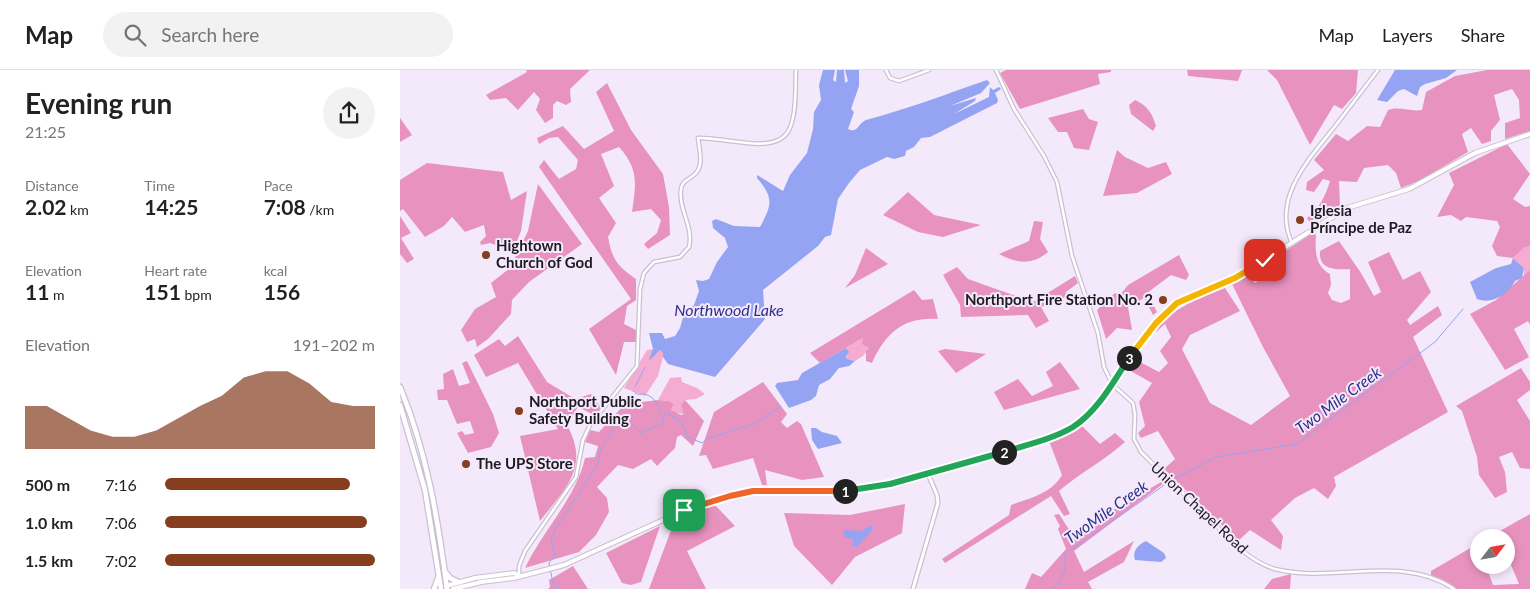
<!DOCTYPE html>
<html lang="en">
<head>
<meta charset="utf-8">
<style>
  :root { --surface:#fff; --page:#f2f2f2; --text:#222; --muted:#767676; --line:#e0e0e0; --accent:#863e1f }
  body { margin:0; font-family:Lato,sans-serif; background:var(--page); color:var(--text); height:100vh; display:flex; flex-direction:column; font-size:19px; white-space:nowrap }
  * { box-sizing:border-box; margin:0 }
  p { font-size:16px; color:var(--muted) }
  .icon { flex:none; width:28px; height:28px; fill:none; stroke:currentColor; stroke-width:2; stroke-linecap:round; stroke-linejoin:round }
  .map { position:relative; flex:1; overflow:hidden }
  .drawer { display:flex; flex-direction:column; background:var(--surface); width:400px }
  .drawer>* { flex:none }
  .needle { width:32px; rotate:59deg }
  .buttons { position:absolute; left:1070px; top:459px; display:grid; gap:10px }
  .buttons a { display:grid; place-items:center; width:45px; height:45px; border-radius:50%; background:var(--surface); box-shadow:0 2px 8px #0003; font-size:25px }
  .pin { position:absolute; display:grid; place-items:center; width:42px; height:42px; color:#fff; margin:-21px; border-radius:10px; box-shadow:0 2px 8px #0006 }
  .km { position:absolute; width:25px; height:25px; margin:-12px; border-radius:50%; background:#222; color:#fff; font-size:14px; line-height:25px; text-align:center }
  .round { display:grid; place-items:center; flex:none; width:52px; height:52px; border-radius:26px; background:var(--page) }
  .summary { display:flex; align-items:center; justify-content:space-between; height:85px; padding:0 25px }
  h1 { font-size:28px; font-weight:700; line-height:38px }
  .metrics { display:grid; grid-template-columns:repeat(3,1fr); gap:8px; height:85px; padding:5px 25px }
  .metrics div { display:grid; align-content:center }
  .metrics b { font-size:21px; font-weight:700 }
  .metrics small { font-size:14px; font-weight:400 }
  .metrics p { font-size:14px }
  .chart { height:140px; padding:10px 25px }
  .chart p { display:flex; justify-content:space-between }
  .chart svg { width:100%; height:90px; margin-top:5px; fill:var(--accent); opacity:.7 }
  ul { padding:0 25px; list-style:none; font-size:16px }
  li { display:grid; grid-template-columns:80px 60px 1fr; align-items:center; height:38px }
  li i { height:12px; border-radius:6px; background:var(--accent) }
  header { display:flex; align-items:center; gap:30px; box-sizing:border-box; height:70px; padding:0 25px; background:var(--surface); border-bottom:1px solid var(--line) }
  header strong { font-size:24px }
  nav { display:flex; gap:28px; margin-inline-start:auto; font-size:18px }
  .search { width:350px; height:45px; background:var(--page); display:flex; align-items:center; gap:12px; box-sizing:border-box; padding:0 18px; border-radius:28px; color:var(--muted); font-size:19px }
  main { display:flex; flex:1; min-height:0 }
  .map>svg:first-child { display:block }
</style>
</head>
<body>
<header>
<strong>Map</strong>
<div class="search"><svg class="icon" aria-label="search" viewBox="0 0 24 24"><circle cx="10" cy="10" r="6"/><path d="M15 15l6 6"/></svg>Search here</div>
<nav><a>Map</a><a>Layers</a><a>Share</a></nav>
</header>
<main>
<section class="drawer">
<div class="summary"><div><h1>Evening run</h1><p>21:25</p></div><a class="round"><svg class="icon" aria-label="share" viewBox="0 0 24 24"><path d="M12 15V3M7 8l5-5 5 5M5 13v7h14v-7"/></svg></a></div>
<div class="metrics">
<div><p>Distance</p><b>2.02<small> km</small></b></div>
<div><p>Time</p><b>14:25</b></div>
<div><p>Pace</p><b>7:08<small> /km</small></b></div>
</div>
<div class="metrics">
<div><p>Elevation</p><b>11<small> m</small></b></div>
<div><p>Heart rate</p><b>151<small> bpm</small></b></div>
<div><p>kcal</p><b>156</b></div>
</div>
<div class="chart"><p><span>Elevation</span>191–202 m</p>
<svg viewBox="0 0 160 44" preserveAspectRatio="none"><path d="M0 44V23L10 23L20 29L30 35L40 38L50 38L60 35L70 29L80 23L90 18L100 9L110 6L120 6L130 12L140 21L150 23L160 23V44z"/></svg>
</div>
<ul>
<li><b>500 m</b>7:16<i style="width:88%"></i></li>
<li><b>1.0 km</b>7:06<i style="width:96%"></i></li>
<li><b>1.5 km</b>7:02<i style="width:100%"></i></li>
</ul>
</section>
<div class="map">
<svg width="1130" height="519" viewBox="0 0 1130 519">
  <rect width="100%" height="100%" fill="#f4e9fb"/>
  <path fill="#f5acd1" d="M1130 176V200L1124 206V198L1113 188 1124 178Z
    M463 268 469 278 463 286 455 291 447 289 446 278Z
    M253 279 249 289 260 280 264 283 258 306 245 326 224 318 247 280Z
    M281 307 282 312 297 318 305 324 296 329 285 330 284 344 275 343 271 340 274 334 269 331 258 330 270 308Z"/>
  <path fill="#e893bf" d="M126 0H190L170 19 171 32 166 35 157 31 153 35V48L145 53 136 40 140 29 134 22 118 40 106 28 90 30 86 25 127 2Z
    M606 0H711V2L698 4 700 14 620 39 600 3Z
    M787 0H842L838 11 788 6Z
    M867 0H958L956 23 942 39 934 35 910 75 877 10Z
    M1087 0H1130V61L1105 69V53L1120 48 1119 30 1112 19 1094 25 1100 50 1091 61V71L1082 74 1071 58 1062 64 1068 82 1019 111 1001 118 996 103 988 95 964 98 957 112 939 111 940 136 911 154 907 148C920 137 925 127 930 111L923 109 914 122 906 120 907 112 924 100 914 90 936 64 948 71 967 56 980 57 988 40C1000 36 1010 42 1022 40L1026 22 1055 6Z
    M207 13 231 60 263 104 269 137 270 165 248 179 244 174 257 163 261 150 251 139 232 142C236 114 239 99 219 77L201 84 214 116 199 128 216 153 208 167C212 189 217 196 236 209V230L227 236 224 254 236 260V272H224L216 305 189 259 231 229 139 97 144 90 159 109 176 99 178 90 158 67 149 68 139 74 137 68 163 56 184 79 214 61 196 22Z
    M735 30C748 36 752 43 756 56L753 61 731 44 729 35Z
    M683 39 689 49 698 52 689 80 674 78 667 62H658L648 48Z
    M0 48 12 65 0 72Z
    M1107 74 1130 104 1113 129 1125 137 1130 136V176L1124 178 1113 188 1097 186 1092 176 1100 157 1097 151 1066 147 1061 151 1051 145 1037 147 1054 115 1049 103Z
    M717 80 725 87 748 98 766 92 772 104 737 123 703 126Z
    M27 93 103 102 111 130 127 121 121 161 113 181 90 173 81 175 80 172 86 166 84 155 65 162 52 147 44 156 25 167 3 139 0 141V110Z
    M138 114 182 174 129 212 112 230 111 244 88 269 77 277 75 269 67 272 61 260 75 239 96 227 91 213 110 198 128 161Z
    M508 122 534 145 581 155 543 167 518 162 483 145Z
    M0 146 11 163 1 168 14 189 7 193 0 184Z
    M634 151 643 152 640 169 648 182C633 195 617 194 599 184L629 171Z
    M914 162 916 165C915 181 915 196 930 204L931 215 928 223 932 230 941 233 950 229V199C936 200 918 200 920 181L939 171 961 203 974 226 981 222 968 192 989 182 1003 210 1020 201 1031 222 1007 250 1010 255 1038 236 1042 245 1013 267 1048 342 934 407 936 416 928 429 914 418 895 428 871 450 883 466 881 480 850 460 838 471 764 399 775 389 758 361 741 368 738 363 745 356 739 332 752 313 729 300 738 291 759 302 768 293 760 281 771 267 765 254 756 262 753 260C774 239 798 227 825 218L840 241 790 265 782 279 810 333 851 355 890 326 863 277 832 214 849 205 855 213 861 209 858 199Z
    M466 178 488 194 445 218 455 205Z
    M779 185 789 205 786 210 771 205 747 223 757 242 753 245 744 228 728 237 732 260 717 258 706 269 697 240 715 223 720 225 728 215Z
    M557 197 568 209 633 232 675 206 678 213 666 222V227L641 237 649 251 636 258 628 245 561 247 560 235 543 205Z
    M1130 200V255L1128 251 1114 259 1129 287 1105 300 1070 244 1096 230Z
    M514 220 522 230 533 229 538 249C504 247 486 262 472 293L466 291V281L469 278 462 274 463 268 420 293 410 283Z
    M118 266 147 312 175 329 191 324 202 339 194 345 178 337 167 355C190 397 166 418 140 451L120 366 158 359 118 293 86 307 74 285 99 269 105 276Z
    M545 279 586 284 556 303 538 281Z
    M67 291 93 344 99 363 91 377 68 383 57 363 62 361 65 365 74 363 70 351 57 354 47 330H38L37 320 44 319 43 304 53 299 59 316 70 313 62 293Z
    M660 292 680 319 604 340 594 322 618 309 632 326 653 316 646 302Z
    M1121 298 1130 312V320L1117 330 1130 351V399L1120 398 1112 382 1099 387 1105 402 1107 422 1095 428 1079 405 1077 387 1062 341 1056 336Z
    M363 312 387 344 381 352 387 358 397 351 401 354 424 407 402 410 365 400 367 415H362L353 388 313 399 306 385 299 386 314 342Z
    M258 330 269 331 274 334 271 340 281 345 284 344 281 335 285 330 304 351 293 376 281 365 277 367 275 378 257 396 251 389 233 399 218 395 197 417 207 428 209 442 196 465 179 482 125 498C143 460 176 428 185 388L195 387 198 376 185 372 190 360 199 362 225 334Z
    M682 356 700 374 715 363 725 372C705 390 680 403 659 421L670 444 664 446 651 426 545 493 542 489 609 445 611 435C630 428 651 424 662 405L649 371Z
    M761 412 763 414 674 481 684 502 734 471 724 492 688 512 692 519H625L632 503 641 507 666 479 658 459 660 456 654 445 659 444 672 464Z
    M505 434 502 463 455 487 432 515 394 476 384 443 450 445Z
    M315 435 335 456 287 481 306 519H249L276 447Z
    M1130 444V519H1057L1031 505V501L1079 473V495H1094L1088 501 1093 515 1119 514 1106 483V468L1100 467 1098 462Z
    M260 456 241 512 231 515 222 513 206 483Z
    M173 496 188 519H148L150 517 149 510Z
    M891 504 890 519H864L872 509Z"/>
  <path fill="#94a4f3" d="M423 0H435L433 10 436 12 437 0H444L445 13 448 11 445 0H459V16L451 39 454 42 448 59C458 64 458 53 466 50 507 39 547 24 587 10L590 13 581 23 550 36 576 28 575 31 554 44 589 27 590 17 593 20 599 17 601 19 595 23 598 30 597 33 530 67 521 68 514 77 506 81 505 86 494 89 487 87 460 100 449 113 438 129 431 165 425 167 418 176 363 220 365 249 315 307 268 294 263 287V283L260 280 250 290 249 289 253 279 249 263H262L265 269 275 266 280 258 284 244 294 235 299 221 296 210 303 211 309 209 317 192 328 177 325 168 313 158 312 151 316 149 334 156 360 157C372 135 374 128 357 108V105L383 121 390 105 407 83 413 59 414 42 421 30 419 15Z
    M995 0H1057L1046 8 1025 14 1020 17 1017 26 1004 19 998 21 987 32 977 30Z
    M1113 188 1124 198 1122 208 1115 211C1109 224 1092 235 1077 229L1070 212 1096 198 1111 194Z
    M446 278 449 282 446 286 447 289 455 291 449 296 439 298 430 309 419 315 416 326 411 330 389 338 375 316 377 313 398 310 402 303Z
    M411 358H416L422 362 437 366 442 373 418 379 412 370Z
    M470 455 473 459 457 477 452 476 453 469 445 468 443 462 446 460 462 461Z
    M746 471 764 483 766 488 761 492 735 490C732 481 738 475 746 471Z"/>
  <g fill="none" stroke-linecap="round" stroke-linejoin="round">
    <path stroke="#94a4f3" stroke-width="1" d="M235 317 245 297
      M263 347 266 344C278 346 285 356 288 367L302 373 309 368 328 362
      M332 361 354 354 381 336
      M776 408 816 387 897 374 1035 272 1063 239
      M159 519 153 513 149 493 155 485 151 471 156 458 199 392C198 383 202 372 210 366L213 355 224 346 240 363 263 353C262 341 256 326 244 324 239 324 238 326 233 321
      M654 519 665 501V484L766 414"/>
    <defs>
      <path id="tertiary" d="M486 0 490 8 499 11 529 0
        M596 0 614 39 644 86 657 112 672 186 698 263 704 297 712 314 733 333 735 345 734 369 741 382C760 401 779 419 799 438 821 459 844 490 875 499 933 514 1002 483 1054 519
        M892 173C871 128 910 88 936 55 950 37 964 18 978 0
        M119 505V496L125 481 176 407 183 370 190 355 237 296 240 219 244 203 254 192 280 187 289 177C294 157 278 139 281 119 282 110 291 109 296 103 304 94 299 79 298 68 324 66 381 89 391 55 397 38 395 17 396 0"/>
      <path id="secondary" d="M513 519 538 433 537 425 528 404"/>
      <path id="primary" d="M46 516 75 508 114 503 119 505
        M53 519 81 512 114 508 164 495 292 437 330 426 361 421 430 422 482 416 577 390 662 362 683 350 695 338 747 263 777 233 847 201 947 138 1009 119 1075 83 1130 64"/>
      <path id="trunk" d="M0 317C27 382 38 450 47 519
        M0 335 25 420 41 519
        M46 503 50 508 58 512
        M34 519 38 508
        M59 519 61 517"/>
    </defs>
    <use href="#tertiary" stroke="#cac0d1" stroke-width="5"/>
    <use href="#secondary" stroke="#cac0d1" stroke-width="5.5"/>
    <use href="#primary" stroke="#cac0d1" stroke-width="6"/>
    <use href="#trunk" stroke="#cac0d1" stroke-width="7"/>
    <use href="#tertiary" stroke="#fff" stroke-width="2.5"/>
    <use href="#secondary" stroke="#fff" stroke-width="3"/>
    <use href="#primary" stroke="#fff" stroke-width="4"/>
    <use href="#trunk" stroke="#fff" stroke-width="4.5"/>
  </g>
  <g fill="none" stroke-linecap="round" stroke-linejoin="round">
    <defs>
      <path id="split-1" d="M284 440 330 426 353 421H445"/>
      <path id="split-2" d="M445 421 490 414 604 382"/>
      <path id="split-3" d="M604 382C626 375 653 369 673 357 698 341 713 312 729 288"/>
      <path id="split-4" d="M729 288 756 253 777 233 835 208 865 190"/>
    </defs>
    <use href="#split-1" stroke="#fff" stroke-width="10"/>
    <use href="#split-2" stroke="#fff" stroke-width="10"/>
    <use href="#split-3" stroke="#fff" stroke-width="10"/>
    <use href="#split-4" stroke="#fff" stroke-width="10"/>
    <use href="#split-1" stroke="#f0652b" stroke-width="6"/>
    <use href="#split-2" stroke="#22a559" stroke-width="6"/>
    <use href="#split-3" stroke="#22a559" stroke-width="6"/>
    <use href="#split-4" stroke="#f5b400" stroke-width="6"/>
  </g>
  <g fill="#863e1f" stroke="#f4e9fb" stroke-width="2">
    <circle cx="900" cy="150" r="5"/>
    <circle cx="86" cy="185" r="5"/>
    <circle cx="763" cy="230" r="5"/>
    <circle cx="119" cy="341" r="5"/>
    <circle cx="66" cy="394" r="5"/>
  </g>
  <g text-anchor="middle" stroke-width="4" stroke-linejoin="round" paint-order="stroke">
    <g font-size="15" font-weight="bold" fill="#1d1a20" stroke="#f4e9fb" text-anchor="start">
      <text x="910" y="146">Iglesia<tspan x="910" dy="17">Príncipe de Paz</tspan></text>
      <text x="96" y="181">Hightown<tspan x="96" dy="17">Church of God</tspan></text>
      <text x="753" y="235" text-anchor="end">Northport Fire Station No. 2</text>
      <text x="129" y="337">Northport Public<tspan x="129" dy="17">Safety Building</tspan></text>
      <text x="76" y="399">The UPS Store</text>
    </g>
    <g font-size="15" fill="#1d1a20" stroke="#f4e9fb">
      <text transform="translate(799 438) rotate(43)" y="5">Union Chapel Road</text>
    </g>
    <g font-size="16" font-style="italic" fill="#2c2f89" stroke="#f4e9fb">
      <text x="329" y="246">Northwood Lake</text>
      <text transform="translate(938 330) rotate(-36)" y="6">Two Mile Creek</text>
      <text transform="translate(706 442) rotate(-35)" y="6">TwoMile Creek</text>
    </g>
  </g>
</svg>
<div class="buttons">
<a><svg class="needle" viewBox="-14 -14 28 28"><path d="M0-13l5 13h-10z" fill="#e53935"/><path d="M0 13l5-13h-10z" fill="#767676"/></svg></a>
</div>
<div class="pin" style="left:284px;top:440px;background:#1e9e55"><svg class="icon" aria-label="arrive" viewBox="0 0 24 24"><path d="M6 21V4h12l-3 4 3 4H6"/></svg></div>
<div class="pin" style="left:865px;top:190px;background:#d93025"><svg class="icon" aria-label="check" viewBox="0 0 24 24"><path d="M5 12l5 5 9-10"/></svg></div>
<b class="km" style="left:445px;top:421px">1</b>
<b class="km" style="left:604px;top:382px">2</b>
<b class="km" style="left:729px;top:288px">3</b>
</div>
</main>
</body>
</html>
